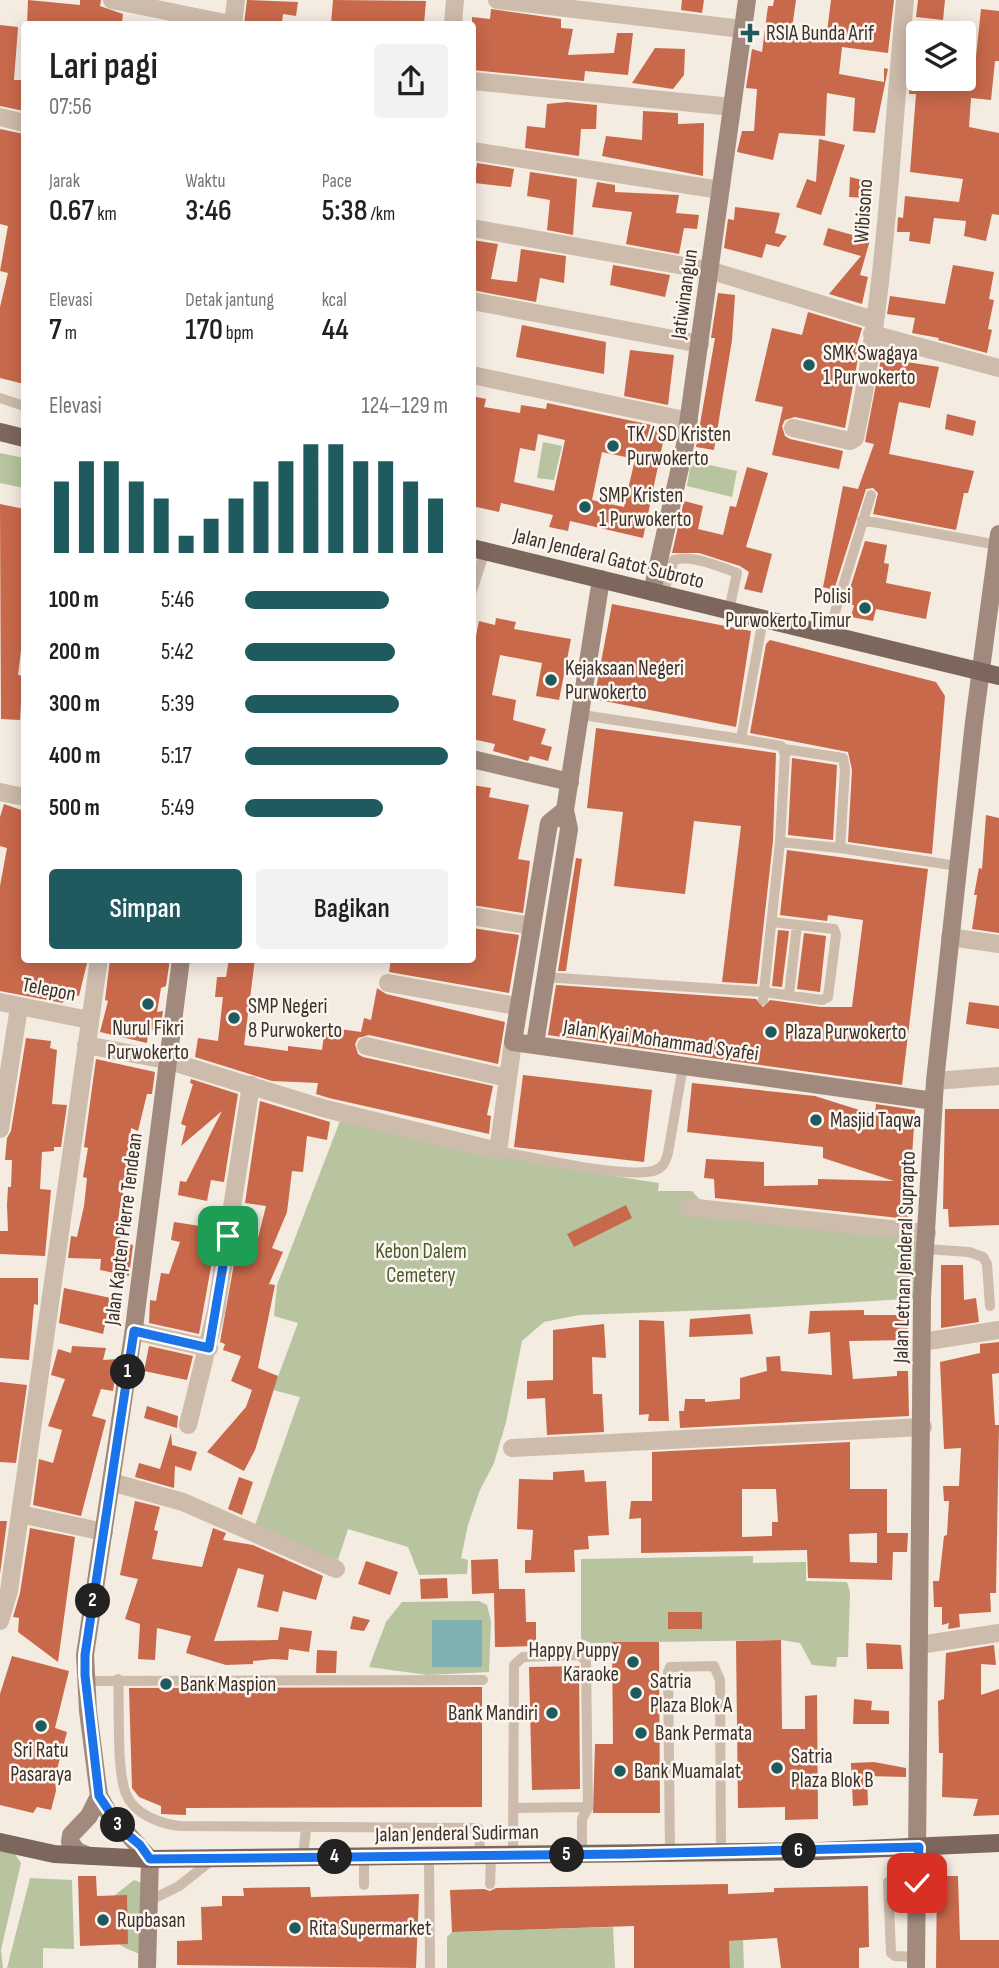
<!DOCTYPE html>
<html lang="id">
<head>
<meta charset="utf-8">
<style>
  :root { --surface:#fff; --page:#f2f2f2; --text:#202124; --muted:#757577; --accent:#1f5a5e }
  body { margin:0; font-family:"Sofia Sans Condensed",sans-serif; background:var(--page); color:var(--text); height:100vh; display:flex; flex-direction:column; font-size:26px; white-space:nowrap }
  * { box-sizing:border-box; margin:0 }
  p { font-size:23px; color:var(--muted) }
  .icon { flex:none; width:38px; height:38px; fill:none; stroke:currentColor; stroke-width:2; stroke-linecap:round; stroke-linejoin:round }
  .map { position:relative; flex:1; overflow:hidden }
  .details { position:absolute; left:21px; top:21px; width:455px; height:942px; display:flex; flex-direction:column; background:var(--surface); border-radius:7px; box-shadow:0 4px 18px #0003 }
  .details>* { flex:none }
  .tools { position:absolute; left:906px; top:21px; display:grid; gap:14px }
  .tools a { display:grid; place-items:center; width:70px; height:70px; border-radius:7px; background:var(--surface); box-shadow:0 4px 18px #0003; font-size:35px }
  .pin { position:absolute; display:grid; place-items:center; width:60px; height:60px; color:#fff; margin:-30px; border-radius:14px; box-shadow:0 4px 10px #0006 }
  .km { position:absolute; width:35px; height:35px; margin:-18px; border-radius:50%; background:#222; color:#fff; font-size:19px; line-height:35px; text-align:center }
  .round { display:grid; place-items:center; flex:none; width:74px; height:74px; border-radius:7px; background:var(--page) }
  .overview { display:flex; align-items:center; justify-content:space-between; height:119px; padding:0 28px }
  h1 { font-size:38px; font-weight:600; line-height:52px }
  .stats { display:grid; grid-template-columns:repeat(3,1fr); gap:10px; height:119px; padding:7px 28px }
  .stats div { display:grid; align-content:center }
  .stats b { font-size:30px; font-weight:600 }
  .stats small { font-size:19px; font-weight:400 }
  .stats p { font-size:19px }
  .chart { height:196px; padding:14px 28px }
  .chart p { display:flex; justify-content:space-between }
  .chart svg { width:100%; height:126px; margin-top:7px; stroke:var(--accent); stroke-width:6 }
  .cta { display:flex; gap:14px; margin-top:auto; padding:14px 28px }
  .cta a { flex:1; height:80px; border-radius:7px; background:var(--accent); color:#fff; font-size:28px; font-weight:600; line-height:80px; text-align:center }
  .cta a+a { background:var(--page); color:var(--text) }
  ul { padding:0 28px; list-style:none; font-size:23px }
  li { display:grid; grid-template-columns:112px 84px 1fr; align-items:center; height:52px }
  li i { height:18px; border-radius:9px; background:var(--accent) }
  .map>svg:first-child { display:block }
</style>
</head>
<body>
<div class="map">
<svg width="999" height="1968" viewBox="0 0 999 1968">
  <rect width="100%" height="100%" fill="#f4ebe1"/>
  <path fill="#b8c4a0" d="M543 442 562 446 554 480 537 478Z
    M0 453 24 458V488L0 483Z
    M691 461 737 471 732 497 687 486Z
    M343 1113 549 1166 659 1183 658 1191H692L700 1200 926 1233 922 1298 741 1309 579 1315 544 1322 522 1341 506 1422 494 1463 480 1490 468 1525 461 1558 468 1560 467 1574 419 1575 408 1547 348 1529 338 1560 254 1528 300 1397 273 1390 298 1323 274 1316 277 1285Z
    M753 1556V1563L806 1562V1581L847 1582 850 1592 848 1657H837L836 1667 812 1665 800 1643 781 1640 591 1643 581 1639V1559Z
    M479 1601 487 1605 491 1621 489 1672 428 1675 369 1667 386 1622 402 1602Z
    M0 1850 15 1854 21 1863 1 1950 3 1968H0Z
    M30 1878 72 1880 74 1949 43 1948V1968H7Z
    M134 1880 144 1884 147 1959C137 1951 126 1950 117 1943L113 1908 115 1895Z
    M613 1927 615 1968H447V1937L452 1932Z
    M743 1940 744 1968H730L729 1941Z"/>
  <path fill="#7fb0b2" d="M432 1620H482V1667H432Z"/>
  <path fill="#c8694b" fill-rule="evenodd" d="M28 0 80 5V0H101L100 6 123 14 122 24H27Z
    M247 0 298 2 296 16 283 14 282 24H244Z
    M333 0 426 1 424 24H331Z
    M682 0H704L702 13 681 10Z
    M774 0H796L791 36 826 40 831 0H894L888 53 842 47 839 74 884 82V68L888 69 875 133 853 131 855 98 827 93 825 136 779 133 773 160 737 152 742 131H754L757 89 746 88 752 49 762 52 768 6H773Z
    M918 0H945L943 20 916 17Z
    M491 9 561 19V28L573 29 568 55 614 53 617 33H633L628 75 585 71 584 81 472 70V17L490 19Z
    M981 9 999 11V61H995L991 100 971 98 969 127 999 133V215L992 214 986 241 964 236 966 221 934 218 930 244 909 241 910 232H897L898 217 903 218 905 196 959 202 963 179 910 172 916 94H909L910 70H919V79H935V83L973 85Z
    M0 25 18 27 14 80H24V111L0 106Z
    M655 48 685 49 684 75 673 89 632 83Z
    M567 102 597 105 596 129H581L579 156 525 148 527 126 545 128 547 104Z
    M643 111 678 113V124L704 123 703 176 602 156 606 136 642 140Z
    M0 129 24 134V384L0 378V307L8 273 0 271 8 226 0 224Z
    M819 139 845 145 821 215 796 207 807 179 816 182Z
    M477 163 514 169 511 187 474 183Z
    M530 172 577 179 573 235 547 230 550 200 527 196Z
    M850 177 866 181 867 198 849 197Z
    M597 182 615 185V192L679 195 676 213 699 215 697 229 684 228 679 254 626 244 632 212 592 207Z
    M735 207 780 213 775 233 787 236 779 247 766 244 762 258 724 248 728 219 734 220Z
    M828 228 870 240 860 275 868 277 862 304 829 294 861 256 823 245Z
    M472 240 498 244 491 279 517 282 521 249 566 256 564 283 540 278 536 302 472 290Z
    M613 265 670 275 665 297 610 285Z
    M953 265 994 272 989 299 994 300 988 329 992 330 987 353 938 340 939 338 912 333 915 318 887 314 890 296 945 304Z
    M718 293 735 295 732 340 714 450 696 447 715 338H711Z
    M808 312 862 328 855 352 859 353 845 428 795 417 785 420 782 426 785 436 790 439 843 451 839 469 772 455 783 407 755 401 772 328 802 335Z
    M522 325 606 342 604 374 516 357Z
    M630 350 674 355 668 405 624 396Z
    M881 358 939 367 930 408 899 402 889 454 974 471 968 493H964L956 530 873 514 878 493 873 488 866 489 834 590 823 587 843 486 858 489 874 444 865 442Z
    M472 396 486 399 484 407 520 413 521 405 546 409 547 403 666 428 643 538 570 521 568 531 549 527 553 515 501 503 499 512 472 506ZM538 434 565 440 554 491 514 482 520 448 535 451ZM602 452 635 459 624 507 592 500Z
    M947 414 976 421 973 436 945 429Z
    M747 467 768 473 746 547 772 554 762 593 744 589 749 572 740 566 699 553H672L684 501 703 506 698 529 723 535 730 506 736 507Z
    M0 504 24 509V626L18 675 24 676V703H21L20 720 1 719Z
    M865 541 887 545 884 563 889 564 886 583 931 592 926 619 876 609 873 621 851 617 854 605 845 604Z
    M612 604 751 631 736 727 594 699Z
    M496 618 516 622 514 629 571 639 559 700 536 696 542 663 500 655 492 695 516 700 513 720 546 729 541 744 552 747 548 761 530 756 528 761 493 751 495 744 472 739V656L479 621 495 625Z
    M770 640 936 682 945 696 932 854 848 842 852 770 848 752 750 733 766 644Z
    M596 728 776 753 773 841 757 984 722 982 741 826 694 821 685 894 614 886 623 812 587 808Z
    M792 758 837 765 833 840 788 835Z
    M472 785 491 788 489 797 529 805 518 859 530 861 523 913 472 905Z
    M4 804 24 811 23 959H88L79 996 64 993 63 1003 0 991V886L7 848 0 846V817Z
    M986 815 999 818V933L972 929 977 895H974L979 868 982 869Z
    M787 850 928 869 902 1085 548 1035 556 985 756 999 763 1007 770 1000 821 1007H852L863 920 828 915 827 921 780 915Z
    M576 858 582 859 566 971H558Z
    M472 928 519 935 509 993 389 972 391 959 472 962Z
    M778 930 789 931 782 987 772 986Z
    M804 933 826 936 820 992 797 989Z
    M110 959H170L166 986 161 988 157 1012 163 1011 160 1031 148 1030 147 1043 100 1032 108 1001 105 1000Z
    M229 959H255L244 1045 288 1051V1046L322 1050 325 1027 361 1032 364 1018 371 1020 377 988 386 994 505 1022 498 1064 369 1035 358 1038 355 1044 358 1054 363 1057 493 1086 487 1115 491 1116 489 1134 329 1098 316 1094 318 1083 272 1081 195 1057 198 1038 218 1041 223 997H215L217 977H226Z
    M969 1002 999 1006V1029L966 1024Z
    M26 1038 51 1041 50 1048 57 1050 52 1104 67 1105 61 1147H54V1151L42 1152 40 1189 51 1190 45 1256 0 1254V1231H8L7 1205 8 1187H11L12 1160H5L7 1138 11 1131Z
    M96 1059 155 1072 152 1094H147L138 1131 131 1128 129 1163 118 1220 124 1222 119 1243 133 1245 129 1276 100 1270 101 1259 68 1258 71 1236 77 1237 84 1206 87 1178 83 1177 88 1148 84 1147Z
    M523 1075 652 1090 644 1162 514 1147Z
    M191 1079 238 1094 224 1182 211 1180 207 1201 178 1195 180 1181 186 1182 222 1111 181 1146 186 1126 181 1124 193 1084 190 1083Z
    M692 1083 815 1096 875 1115 876 1104 915 1110 908 1219 715 1198 714 1179 704 1178 706 1159 764 1162V1186L818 1185V1179L894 1181 823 1158V1147L687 1132Z
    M260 1101 330 1122 327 1140 307 1136 303 1172 292 1171 287 1212 272 1248 283 1252 269 1284 275 1285 258 1368 278 1376 255 1450 244 1471 207 1452 246 1407 252 1390 231 1381 241 1356 223 1350 225 1344 220 1342 239 1236 257 1242 266 1206 245 1203Z
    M945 1109H999V1225L949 1227 948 1209H943Z
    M626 1205 632 1218 574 1247 567 1234Z
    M174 1222 200 1226 199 1232 217 1233 199 1334 149 1323 150 1300 156 1301 161 1273 169 1274 180 1242 171 1240Z
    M941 1265H963L964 1300 976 1298 979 1322 941 1328Z
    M0 1278H38V1305L34 1304 29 1360 0 1358Z
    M64 1288 111 1298 103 1334 59 1323Z
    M864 1310V1315H907L909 1340 849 1341 853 1379 897 1376V1371H908L909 1416 680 1428 679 1411H684L685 1399H705V1402L740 1399V1378L767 1371 766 1357 780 1356 781 1371 832 1375 830 1332 808 1334 810 1311Z
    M750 1314 753 1334 689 1337 690 1319Z
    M639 1320 664 1321 669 1421H648L649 1414 639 1415Z
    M604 1324 606 1358 592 1357 593 1394H602L604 1432 547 1435 545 1398 527 1399V1381L553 1380V1330Z
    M999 1342V1373L992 1374 995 1425H999L996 1593H990L991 1612 959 1614 960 1627 948 1629 949 1623 942 1625V1607H934L933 1581H939L944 1536 947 1535 949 1501H944L943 1486H959L961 1448 944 1449 940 1362 980 1353V1344Z
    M72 1346 106 1348 103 1360 118 1359 113 1391 101 1389 92 1416 106 1420 81 1516 33 1505 39 1459 53 1463 62 1430 48 1426 65 1379 51 1375 52 1371 58 1349 71 1353Z
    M149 1346 193 1356 187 1380 144 1371Z
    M0 1382 27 1385 16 1463 0 1462Z
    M147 1406 178 1416 177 1428 144 1418Z
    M171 1433 172 1445 197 1452 191 1471 175 1466 174 1488 135 1477 139 1463 160 1469Z
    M850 1442V1489H887V1533H908L907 1552H893L892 1580 808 1578 807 1550 641 1553V1518L629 1519 631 1501H652V1452ZM742 1489H776L778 1522H772V1536L742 1537ZM877 1533V1563L850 1562 849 1534Z
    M584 1470 585 1482 606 1481 609 1535 588 1536 589 1549 574 1550 575 1572 525 1573V1560H531L533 1530 517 1529 519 1479 553 1480V1472Z
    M239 1477 253 1482 242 1515 228 1509Z
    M135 1501 160 1507 154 1530 158 1531 152 1559 202 1567 213 1528 226 1533 223 1540 253 1545 323 1576 316 1600 283 1591 278 1612 257 1607 264 1575 238 1568 214 1641 278 1640 280 1627 312 1631 309 1652 289 1649 288 1660 273 1659 253 1661V1664L226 1665 186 1653 191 1636 157 1628 155 1660 138 1659 140 1624 125 1619 138 1579 120 1575Z
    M0 1521H7L0 1574Z
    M30 1528 75 1537 58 1662 18 1632 19 1618 13 1617 20 1593Z
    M498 1559 499 1589H525L526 1622H536V1646L495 1647 494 1593 472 1594 471 1560Z
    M366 1561 398 1572 390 1595 358 1584Z
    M447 1578 448 1598 421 1599 420 1579Z
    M668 1612H702V1629H668Z
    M353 1616 370 1620 364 1631 350 1629Z
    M781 1640 782 1729H805V1696L817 1695 818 1819 785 1820V1807L738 1808 736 1641Z
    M612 1642H659L660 1813H593L595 1744H613Z
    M866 1643 901 1645 903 1669H867Z
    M994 1645 996 1665 981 1664V1695L999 1689V1815L973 1816 978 1799 942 1797 943 1753H939L938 1701 944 1699 946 1653Z
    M317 1650 337 1651 336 1673H316Z
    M12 1656 69 1671 55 1728 67 1732 55 1777 56 1791 51 1810 37 1807 33 1813 0 1805V1694Z
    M579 1666 580 1789 532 1790 529 1667Z
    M482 1687V1807L186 1808V1815L161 1814V1806L139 1797 132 1788 129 1688Z
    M854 1699 872 1701 871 1710 889 1711V1724H853Z
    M874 1762 906 1768V1777L867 1776 868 1805 853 1806 851 1763Z
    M78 1876H96L97 1896 127 1895 128 1944 80 1946Z
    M937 1876H958L960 1940H999V1968H936Z
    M728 1884V1894L774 1892V1888L868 1886 869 1947 859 1948V1968H781L777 1938 729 1941 730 1968H634V1926L452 1932 450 1890 484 1889 490 1891 496 1888Z
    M310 1887 311 1897 419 1894 416 1968 177 1965V1941L202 1940 201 1907 222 1906V1896H244L243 1888Z"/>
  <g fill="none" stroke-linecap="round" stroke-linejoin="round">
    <path stroke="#cdbbac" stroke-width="10" d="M0 398 24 406
      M862 520 998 545
      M472 591 485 551
      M663 594 674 560C691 554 721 567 737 573L729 610
      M763 619 741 739 781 746 785 754 780 842 763 1000
      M828 635 871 495
      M582 715 741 739
      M784 749 843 758 845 770 840 848
      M780 842 840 848 957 866
      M544 977 764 992 822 1000 828 997 836 935 834 929 772 922
      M789 995 797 925
      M498 1151C530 1157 630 1180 656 1170 664 1167 666 1160 668 1153L683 1066
      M926 1249 969 1252 983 1257 987 1264 990 1306
      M118 1679C120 1708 116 1769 126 1794 134 1814 160 1824 180 1826L476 1828 479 1829 480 1856
      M86 1681 483 1680
      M513 1808 588 1807
      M670 1853 668 1672 670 1667 714 1666 720 1680 721 1852
      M513 1855 514 1665 523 1657 579 1655 586 1661 588 1808 582 1819V1855
      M303 1857 306 1829
      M364 1857V1885
      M429 1857 430 1968
      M888 1882 891 1953 895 1956 916 1957
      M490 1884 491 1856
      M149 1901 179 1886 212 1860"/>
    <path stroke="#cdbbac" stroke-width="18" d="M112 0 230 24
      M497 0 742 29
      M233 24 236 0
      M453 24 455 0
      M472 81 732 107
      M0 117 24 123
      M472 151 720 190
      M472 228 712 271 874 320
      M472 301 700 344
      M872 334 999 368
      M472 375 689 421
      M793 428 850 441 855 438C886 296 891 145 905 0
      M0 792 24 797
      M472 916 532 926
      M950 937 999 944
      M388 983 516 1006
      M0 1002 89 1020
      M86 1045 166 1060 326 1109 498 1151 513 1042
      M366 1046 507 1078
      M935 1081 999 1076
      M0 1129 19 1007
      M688 1207 927 1233
      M134 1331 209 1348
      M922 1342 999 1330
      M188 1425 216 1311 251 1085
      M512 1448 923 1427
      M111 1482 183 1502 336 1569
      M20 1514 104 1532
      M0 1621 9 1591 99 959
      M919 1645 999 1633"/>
    <path stroke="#a18a7d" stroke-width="18" d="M652 592 685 445 747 0
      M472 759 570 782
      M565 810 549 823 513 1042 934 1101
      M535 1044 569 829 565 810 601 579
      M89 1856 77 1851 70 1842 71 1835 89 1816 99 1796
      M147 1968 150 1859 108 1812 99 1796 88 1711 85 1655 134 1328 181 959
      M916 1968 922 1298 935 1081 974 722 999 534"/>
    <path stroke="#7d675c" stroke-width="18" d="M0 432 24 438
      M472 548 999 676
      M0 1842 54 1854 150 1859 820 1851 999 1843"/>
  </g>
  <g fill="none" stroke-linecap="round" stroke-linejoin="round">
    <defs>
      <path id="route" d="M228 1236 209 1348 134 1331 85 1655V1675L99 1796 121 1829 140 1845 150 1859 624 1854 919 1847 917 1883"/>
    </defs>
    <use href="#route" stroke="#fff" stroke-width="14"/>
    <use href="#route" stroke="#1a73e8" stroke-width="9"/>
  </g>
  <g fill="#1f5a5e" stroke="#fbf5ee" stroke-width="2.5">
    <path d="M746.5 22.5h7v7h7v7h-7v7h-7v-7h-7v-7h7z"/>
    <circle cx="809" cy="365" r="7"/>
    <circle cx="613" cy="446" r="7"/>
    <circle cx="585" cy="507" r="7"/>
    <circle cx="865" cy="608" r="7"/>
    <circle cx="551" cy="680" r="7"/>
    <circle cx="148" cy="1004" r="7"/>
    <circle cx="234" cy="1018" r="7"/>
    <circle cx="771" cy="1032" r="7"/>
    <circle cx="816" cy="1120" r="7"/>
    <circle cx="633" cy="1662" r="7"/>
    <circle cx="166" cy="1684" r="7"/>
    <circle cx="636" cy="1693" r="7"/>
    <circle cx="552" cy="1713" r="7"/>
    <circle cx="41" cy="1726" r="7"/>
    <circle cx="641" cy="1733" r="7"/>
    <circle cx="777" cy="1768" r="7"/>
    <circle cx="620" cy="1771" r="7"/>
    <circle cx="103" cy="1920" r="7"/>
    <circle cx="295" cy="1928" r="7"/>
  </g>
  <g text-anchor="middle" stroke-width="5" stroke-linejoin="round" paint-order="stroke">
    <g font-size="21" fill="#3b302b" stroke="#fbf5ee" text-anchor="start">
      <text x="766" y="40">RSIA Bunda Arif</text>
      <text x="823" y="360">SMK Swagaya<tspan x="823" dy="24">1 Purwokerto</tspan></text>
      <text x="627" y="441">TK / SD Kristen<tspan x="627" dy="24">Purwokerto</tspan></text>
      <text x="599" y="502">SMP Kristen<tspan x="599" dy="24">1 Purwokerto</tspan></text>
      <text x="851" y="603" text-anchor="end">Polisi<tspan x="851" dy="24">Purwokerto Timur</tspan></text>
      <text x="565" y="675">Kejaksaan Negeri<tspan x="565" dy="24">Purwokerto</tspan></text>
      <text x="248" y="1013">SMP Negeri<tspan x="248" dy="24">8 Purwokerto</tspan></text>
      <text x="148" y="1035" text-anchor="middle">Nurul Fikri<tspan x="148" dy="24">Purwokerto</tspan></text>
      <text x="785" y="1039">Plaza Purwokerto</text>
      <text x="830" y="1127">Masjid Taqwa</text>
      <text x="619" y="1657" text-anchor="end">Happy Puppy<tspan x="619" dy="24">Karaoke</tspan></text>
      <text x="650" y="1688">Satria<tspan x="650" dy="24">Plaza Blok A</tspan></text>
      <text x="180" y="1691">Bank Maspion</text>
      <text x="538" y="1720" text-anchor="end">Bank Mandiri</text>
      <text x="655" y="1740">Bank Permata</text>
      <text x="41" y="1757" text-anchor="middle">Sri Ratu<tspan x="41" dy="24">Pasaraya</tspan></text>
      <text x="791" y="1763">Satria<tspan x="791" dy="24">Plaza Blok B</tspan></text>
      <text x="634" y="1778">Bank Muamalat</text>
      <text x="117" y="1927">Rupbasan</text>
      <text x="309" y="1935">Rita Supermarket</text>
    </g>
    <g font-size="21" fill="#3b302b" stroke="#fbf5ee">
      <text transform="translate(863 211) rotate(-86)" y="7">Wibisono</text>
      <text transform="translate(684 294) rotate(-82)" y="7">Jatiwinangun</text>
      <text transform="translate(609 558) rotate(14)" y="7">Jalan Jenderal Gatot Subroto</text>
      <text transform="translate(49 989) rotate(11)" y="7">Telepon</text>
      <text transform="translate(661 1040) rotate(8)" y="7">Jalan Kyai Mohammad Syafei</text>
      <text transform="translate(123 1229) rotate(-83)" y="7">Jalan Kapten Pierre Tendean</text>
      <text transform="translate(904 1257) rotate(-88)" y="7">Jalan Letnan Jenderal Suprapto</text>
      <text transform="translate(457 1833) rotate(-1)" y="7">Jalan Jenderal Sudirman</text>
    </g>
    <g font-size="21" fill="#4a5a2e" stroke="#fbf5ee">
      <text x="421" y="1258">Kebon Dalem<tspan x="421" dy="24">Cemetery</tspan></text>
    </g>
  </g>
</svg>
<div class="tools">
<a><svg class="icon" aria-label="layers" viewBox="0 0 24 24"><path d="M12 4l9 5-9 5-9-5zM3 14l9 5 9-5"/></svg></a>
</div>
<div class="pin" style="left:228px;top:1236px;background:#1e9e55"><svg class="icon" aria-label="arrive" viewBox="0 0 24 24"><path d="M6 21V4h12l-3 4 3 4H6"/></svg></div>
<div class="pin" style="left:917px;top:1883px;background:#d93025"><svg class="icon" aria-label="check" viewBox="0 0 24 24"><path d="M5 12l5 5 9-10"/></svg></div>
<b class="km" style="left:128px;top:1372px">1</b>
<b class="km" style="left:93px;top:1601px">2</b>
<b class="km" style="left:118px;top:1825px">3</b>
<b class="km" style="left:335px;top:1857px">4</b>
<b class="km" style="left:567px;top:1855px">5</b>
<b class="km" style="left:799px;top:1851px">6</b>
<section class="details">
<div class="overview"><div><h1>Lari pagi</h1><p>07:56</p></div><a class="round"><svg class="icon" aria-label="share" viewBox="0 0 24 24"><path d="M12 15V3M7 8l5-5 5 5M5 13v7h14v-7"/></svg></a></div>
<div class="stats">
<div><p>Jarak</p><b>0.67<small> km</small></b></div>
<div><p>Waktu</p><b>3:46</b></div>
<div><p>Pace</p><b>5:38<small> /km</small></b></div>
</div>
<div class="stats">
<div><p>Elevasi</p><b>7<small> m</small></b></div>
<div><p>Detak jantung</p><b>170<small> bpm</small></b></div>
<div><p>kcal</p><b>44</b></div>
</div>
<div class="chart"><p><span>Elevasi</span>124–129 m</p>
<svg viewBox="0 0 160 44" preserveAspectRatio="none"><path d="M5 44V19M15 44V12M25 44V12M35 44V19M45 44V25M55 44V38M65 44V32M75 44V25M85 44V19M95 44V12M105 44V6M115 44V6M125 44V12M135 44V12M145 44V19M155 44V25"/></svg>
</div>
<ul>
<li><b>100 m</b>5:46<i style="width:71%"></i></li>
<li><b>200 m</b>5:42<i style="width:74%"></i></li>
<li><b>300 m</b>5:39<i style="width:76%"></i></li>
<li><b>400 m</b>5:17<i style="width:100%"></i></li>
<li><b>500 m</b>5:49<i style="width:68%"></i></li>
</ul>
<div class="cta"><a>Simpan</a><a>Bagikan</a></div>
</section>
</div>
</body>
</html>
